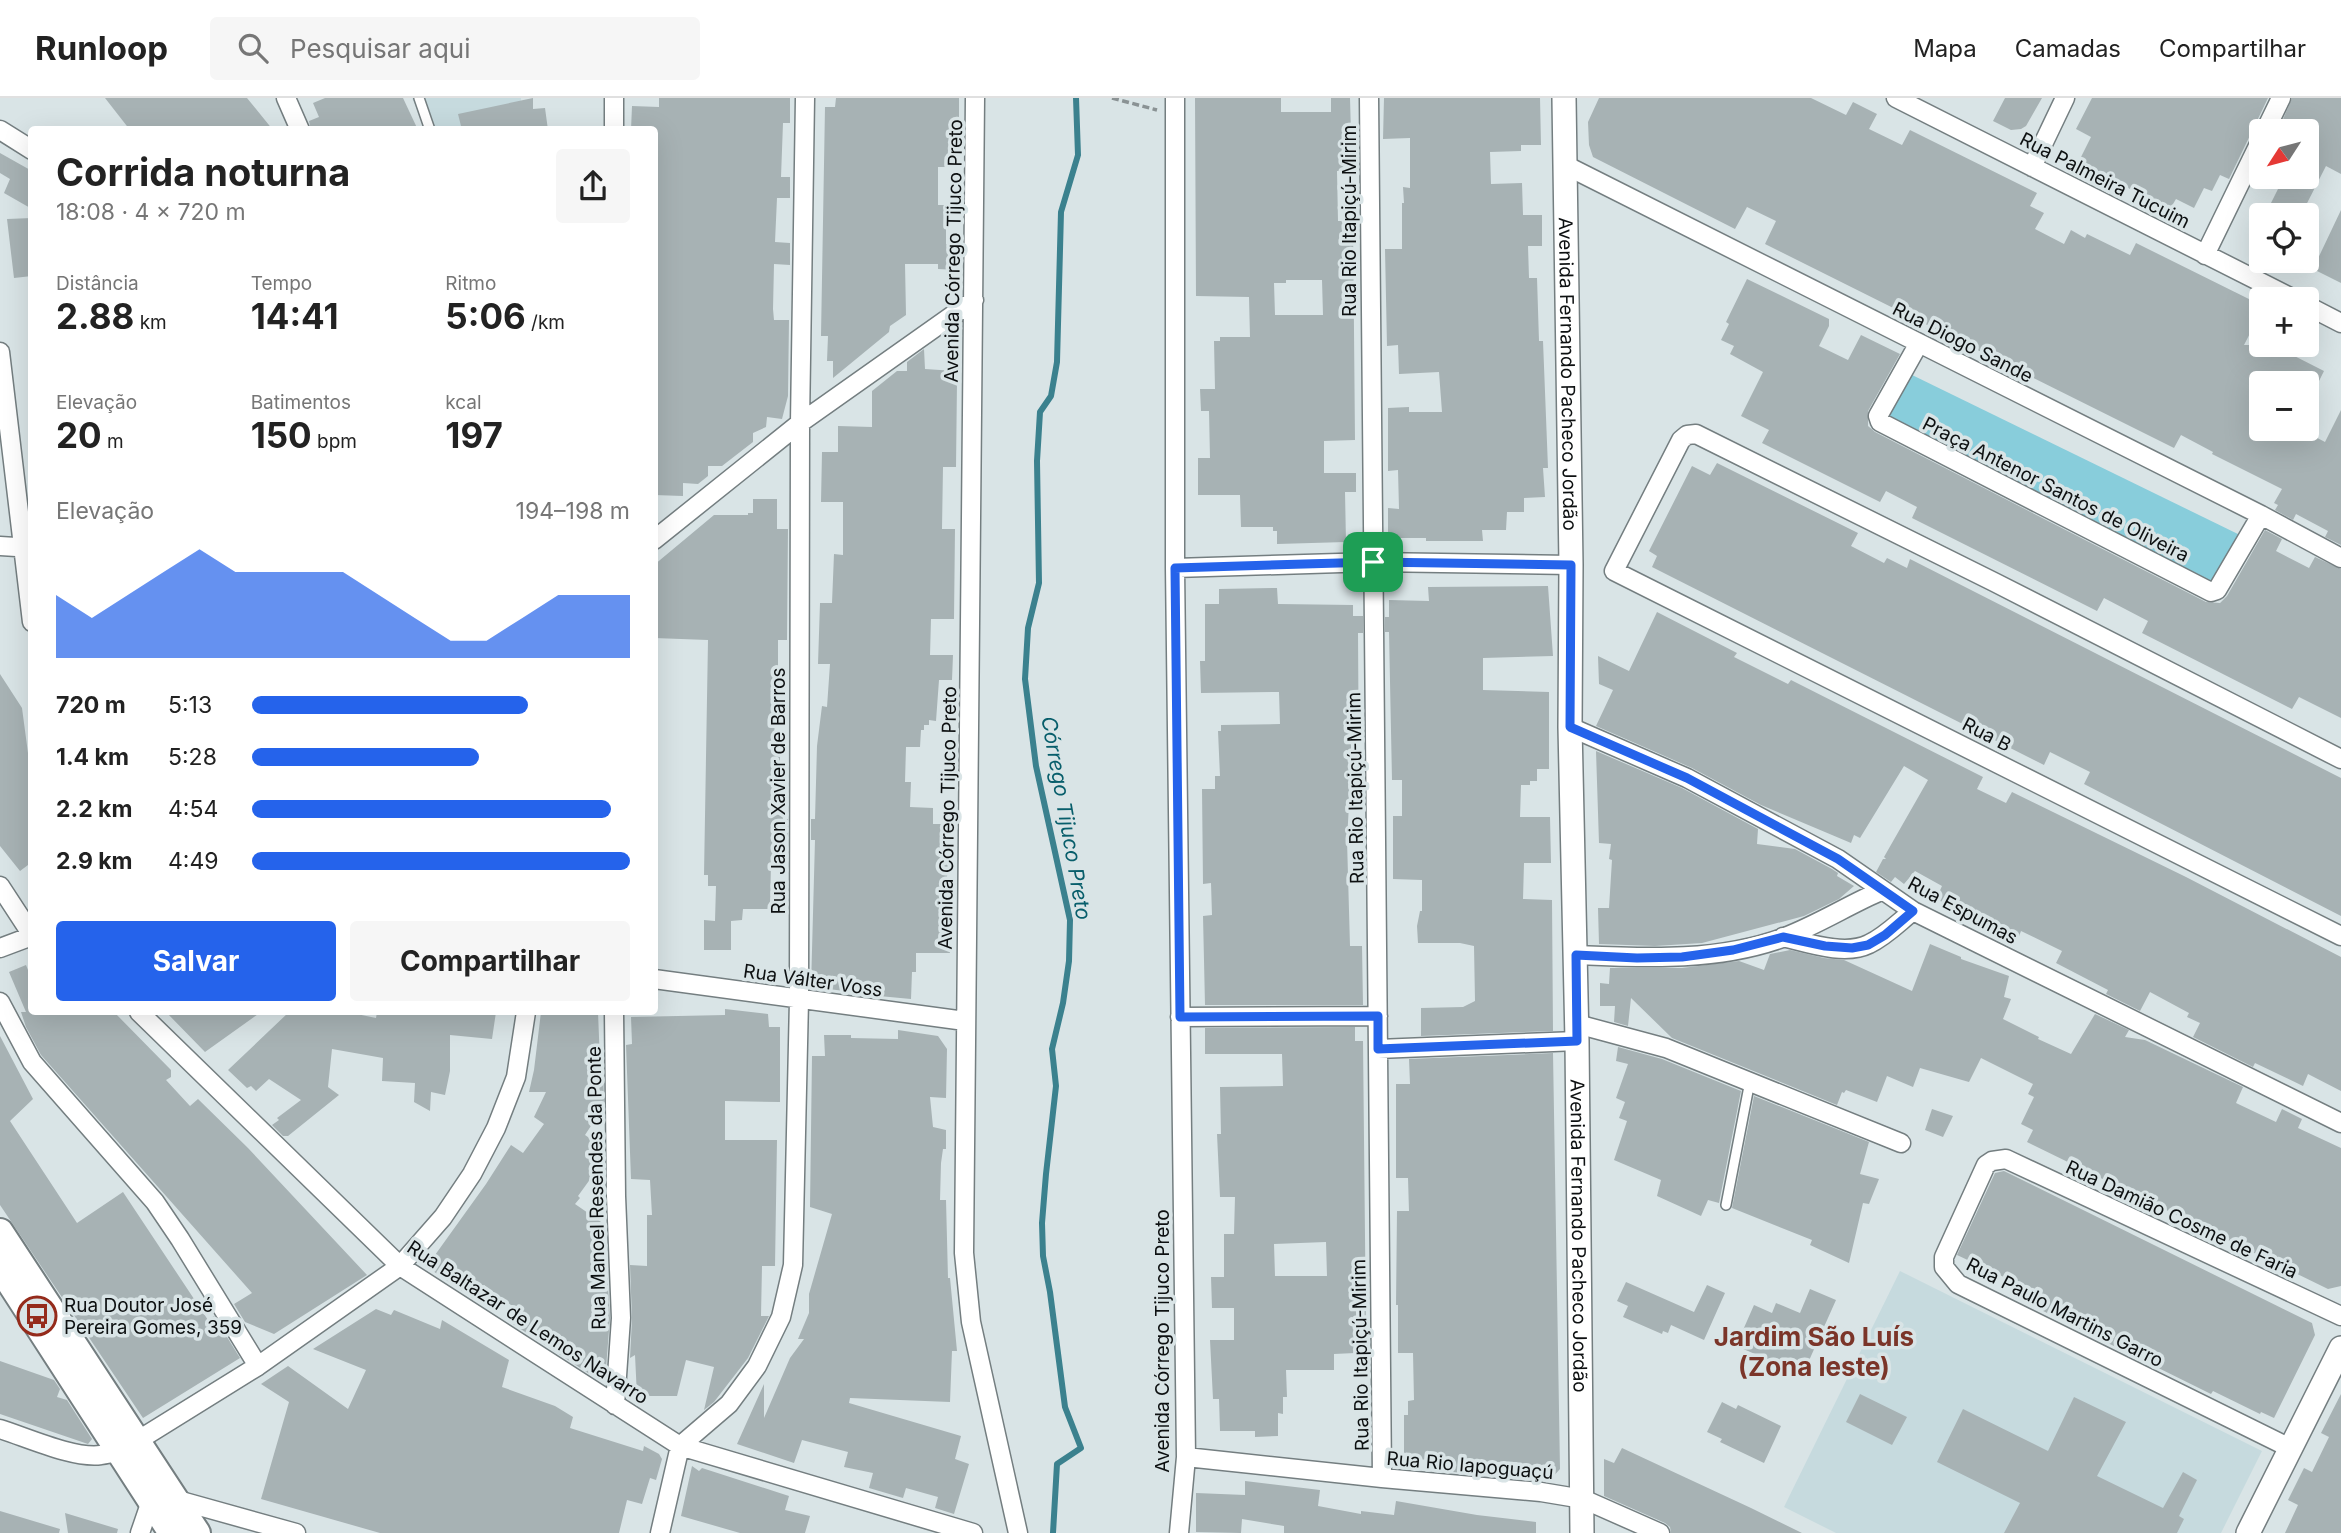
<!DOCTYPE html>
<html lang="pt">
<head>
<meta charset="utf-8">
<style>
  :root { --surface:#fff; --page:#f6f6f6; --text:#222; --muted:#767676; --line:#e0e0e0; --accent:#2563eb }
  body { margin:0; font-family:Inter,sans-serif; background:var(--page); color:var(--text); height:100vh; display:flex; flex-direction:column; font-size:26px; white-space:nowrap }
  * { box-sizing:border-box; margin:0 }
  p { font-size:23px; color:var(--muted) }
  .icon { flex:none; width:38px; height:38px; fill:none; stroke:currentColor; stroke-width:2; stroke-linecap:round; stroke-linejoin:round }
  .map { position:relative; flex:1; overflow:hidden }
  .panel { position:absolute; left:28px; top:28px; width:630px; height:889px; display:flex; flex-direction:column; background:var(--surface); border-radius:7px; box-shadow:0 7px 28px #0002 }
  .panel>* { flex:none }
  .needle { width:46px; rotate:234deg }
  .fabs { position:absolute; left:2249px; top:21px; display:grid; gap:14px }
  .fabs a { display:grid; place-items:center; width:70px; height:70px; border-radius:7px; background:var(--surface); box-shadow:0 7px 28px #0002; font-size:35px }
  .pin { position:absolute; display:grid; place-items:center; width:60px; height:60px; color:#fff; margin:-30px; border-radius:14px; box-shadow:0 4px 10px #0006 }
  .round { display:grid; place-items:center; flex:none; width:74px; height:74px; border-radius:7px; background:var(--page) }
  .summary { display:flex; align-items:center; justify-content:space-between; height:119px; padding:0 28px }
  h1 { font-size:38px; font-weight:700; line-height:52px }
  .figures { display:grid; grid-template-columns:repeat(3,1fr); gap:10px; height:119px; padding:7px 28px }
  .figures div { display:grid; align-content:center }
  .figures b { font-size:35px; font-weight:700 }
  .figures small { font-size:19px; font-weight:400 }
  .figures p { font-size:19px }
  .chart { height:196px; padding:14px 28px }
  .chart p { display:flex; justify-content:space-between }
  .chart svg { width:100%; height:126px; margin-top:7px; fill:var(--accent); opacity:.7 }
  .button { display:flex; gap:14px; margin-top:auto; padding:14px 28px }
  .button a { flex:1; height:80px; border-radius:7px; background:var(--accent); color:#fff; font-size:28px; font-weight:700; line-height:80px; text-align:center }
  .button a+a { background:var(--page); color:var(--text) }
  ul { padding:0 28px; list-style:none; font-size:23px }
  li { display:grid; grid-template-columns:112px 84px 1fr; align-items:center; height:52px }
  li i { height:18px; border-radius:9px; background:var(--accent) }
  header { display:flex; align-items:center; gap:42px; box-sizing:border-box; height:98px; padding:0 35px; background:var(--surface); border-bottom:2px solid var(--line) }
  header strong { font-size:33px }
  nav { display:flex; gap:38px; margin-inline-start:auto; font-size:24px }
  .search { width:490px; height:63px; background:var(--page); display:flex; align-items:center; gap:18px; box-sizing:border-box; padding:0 24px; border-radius:7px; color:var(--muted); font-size:26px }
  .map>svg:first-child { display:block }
</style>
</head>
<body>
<header>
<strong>Runloop</strong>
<div class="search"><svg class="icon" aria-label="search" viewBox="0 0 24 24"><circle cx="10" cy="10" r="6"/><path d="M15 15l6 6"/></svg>Pesquisar aqui</div>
<nav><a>Mapa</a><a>Camadas</a><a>Compartilhar</a></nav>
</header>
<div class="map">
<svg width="2341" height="1435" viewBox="0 0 2341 1435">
  <rect width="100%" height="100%" fill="#d9e4e6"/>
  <path fill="#c6dade" d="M412 0H521L520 31H426Z
    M1900 1173 2262 1353 2221 1435H1836L1784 1409Z"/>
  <path fill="#88cddb" d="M1908 275 2242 438 2215 489 1885 323Z"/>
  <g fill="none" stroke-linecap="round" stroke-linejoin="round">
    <path stroke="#3b818e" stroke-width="6" d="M1053 1435 1057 1366 1081 1350 1065 1309 1050 1194 1043 1158 1042 1125 1046 1076 1056 988 1052 951 1063 905 1069 863 1070 822 1036 668 1025 581 1028 530 1039 485 1037 363 1040 314 1051 298 1057 264 1061 114 1078 57 1076 0"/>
  </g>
  <path fill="#a7b2b4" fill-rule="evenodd" d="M105 0H247L273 32H130Z
    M325 0H403L418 32H311L309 23 319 19 313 5Z
    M533 0V11L545 10 548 32H462L458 16Z
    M659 0H790V25H783L781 79H790V100H777L775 144 790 145V167L774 166 773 211 774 222H789L788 298 782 321 767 319 766 329 753 335V344L722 368H708V378L698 386 683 385V398L654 397V32H631L632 8 659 9Z
    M836 0H959V69H938V107H946V146H958V172L938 171V166H905L906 217 890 228 889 234 833 280V263H827L828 238H821L825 9H835Z
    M1195 0H1281V14H1331V0H1350L1352 73H1337L1338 123H1353L1355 342 1324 343V375H1356V394H1345L1346 444 1277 446V433H1273V429H1241L1240 397H1198V360H1210L1209 313H1201L1200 291H1215L1214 243H1220V239H1250L1249 199 1196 198ZM1286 182H1322L1323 217H1275L1274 185H1286Z
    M1384 0H1540L1541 47H1521V53L1490 54 1491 86 1522 85 1523 117H1542V148H1528L1529 180H1537L1539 243H1543L1548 370H1543L1545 399 1524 400V414H1507L1506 432H1482L1483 443H1426V440H1388V410L1399 411 1398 372 1388 373V310L1409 309V314H1442L1439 274 1399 276 1398 247 1387 248 1385 151H1402V105H1404L1403 89 1410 90V40L1383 41Z
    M1599 0H1811L1846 17 1853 4 1877 16 1869 31 1902 47 1910 32 2037 95 2030 108 2044 115 2035 131 2064 146 2071 132 2085 140 2087 136 2130 157 2136 145 2261 207V214L2244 247H2273L2324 273 2318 285H2261V331H2300L2325 344 2341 312V447L2325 439 2328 433 2296 416 2293 422 2275 412 2278 407 2274 405 2282 391 2212 356 2213 354 2181 337 2174 350 1765 146 1776 123 1747 109 1735 131 1593 59 1589 47 1588 24Z
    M2005 0H2042L2026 28 2021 31 2011 32 1993 23Z
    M2092 0H2268L2229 81 2220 77 2212 93 2204 90 2194 110 2176 101 2170 111 2078 65 2091 39 2076 31Z
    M2292 0H2341V76L2326 68 2301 117H2265L2284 79H2306V33H2278Z
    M0 55 32 73V111L4 95 10 81 0 75Z
    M2341 112V185L2313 171Z
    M32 120V178L14 180 7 121Z
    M1747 181 1829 221V228L1819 248 1848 262 1861 237 1900 256 1868 313V328L1875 334 2206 504 2220 505 2227 498 2265 432 2282 441 2276 453 2309 470 2315 459 2341 471V620L2299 599 2292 611 2142 535 2148 523 2104 500 2097 513 1912 420 1917 409 1886 393 1880 404 1762 345 1769 332 1741 318 1763 274 1730 256 1734 248 1721 242 1729 226 1726 224Z
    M924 251 925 271 955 273 957 284 956 369H943L942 431H955L954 521H931L930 557H953L952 582H939L936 623 929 622V627H924V632H921L920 649H906L905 684H911L910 709 933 710V726H950L946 798 950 797V855H916V874H912L911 901 879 898 880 888H845V893L811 889 815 742H811V721H815L817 648 822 608 827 609 830 566H818L820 505H832L834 456 843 457V404H821L822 354H838V328L872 329V293L897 273H907V264Z
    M1717 365 1858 435 1851 448 1884 465 1887 460 1907 470 1910 461 2341 680V818L2084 686 2090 674 2050 654 2044 667 1652 469 1657 458 1649 453 1692 368 1710 377Z
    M753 401H777V431H788L787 542H778V587H785L786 609H775L774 648H780V663H784L783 721H788V742H783V764H771L770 811H743L742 822 731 823V852H704V822L715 823 716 788H708V777H704L708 542 654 540V467L714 417H748V415H753Z
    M1548 488 1553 558 1483 560V592L1549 594V671H1537V683H1530V687H1521L1520 719H1550L1551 765H1524L1523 801 1552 802 1553 933 1421 938V910L1463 909 1475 903 1474 848 1460 845H1418L1417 828 1420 813H1422V782L1393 781V718H1402V682H1392L1389 534H1385V519H1389V502L1429 503 1428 489Z
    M1277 490 1278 506 1353 507V518H1363V535H1358L1359 689H1350L1347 742 1350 848H1362L1363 907H1205L1203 818 1212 817 1211 785 1203 786 1202 691H1215V678H1220L1218 633H1221V627L1280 626 1279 594 1201 595 1200 563H1205V506H1219V491Z
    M1657 514 1737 555 1734 559 1788 586 1791 582 1983 679 1977 691 2006 705 2012 694 2186 779 2341 859V993L2308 976 2303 988 2255 965 2253 969 2193 939 2200 925 2187 919 2189 915 2150 894 2140 913 2106 896 2108 892 2056 865 2062 853 2021 833 2018 841 2005 834 2003 839 1955 816 1957 811 1936 801 1942 788 1915 773 1904 786 1895 779 1891 784 1876 774 1883 761H1886L1884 759 1928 682 1904 668 1860 740 1854 737 1851 745 1761 707 1692 670 1596 628 1613 592 1599 586 1598 558 1629 573Z
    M0 576 22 610 32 685V764L20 773 0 748Z
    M1596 653 1682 690 1758 731 1757 746 1795 751 1832 771 1838 775 1837 778 1854 788 1839 801 1804 818 1702 845 1655 848 1599 846 1598 810H1609L1612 762 1609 761 1611 746 1599 745Z
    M1930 846 1961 859V861L2009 878 2004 899 2011 901 2003 921 2039 939 2038 941 2071 956 2095 916 2129 932 2125 939 2145 942 2243 989 2236 1005 2276 1024 2282 1011 2302 1021 2298 1030 2341 1050V1188L2328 1191 2027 1044 2033 1032 2021 1026 2034 999 2028 996 2033 986 1981 960 1969 984 1920 970 1913 989 1887 978 1877 1004 1846 992 1844 995 1842 994 1837 1007 1672 940 1631 900 1628 928 1614 924 1615 908H1600V885L1609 886 1610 870H1682L1739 863 1764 872 1770 856 1790 852 1824 860 1844 862 1912 893Z
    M26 867 32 882V914H114L171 972V979L166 982 190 1008 198 1001 248 1050 367 1177 274 1236 245 1224 234 1206 252 1195 41 957 26 929 21 914H26L9 874Z
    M725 911 768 916 769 929H780V1004L725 1003V1042H777L775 1168H762L761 1218H769L748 1260 714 1304 704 1312 714 1269 686 1262 677 1298H637L635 1257 630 1260 632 1221 630 1167 647 1168V1117H652L650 1082 631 1081 626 947 632 946 631 919 725 917Z
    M166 914H261L205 954Z
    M289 914H347L376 920 377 914H496L492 941 450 937V973L445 997 431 994 430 1013 414 1004 415 985 382 983 383 960 332 951 328 989 339 997 288 1038H283L272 1027 279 1022 277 1020 301 1002 269 981 256 993 251 988 247 990 228 972Z
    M541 914H598L600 964 603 959 604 1008 585 1037 604 1050V1062L578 1098 580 1100 575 1106 604 1126 610 1220 606 1270 591 1277 507 1222 515 1210 484 1187 474 1201 430 1171V1164L486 1086 511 1047 523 1055 544 1026 534 1019 546 994H529L534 972Z
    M1355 929V943H1363L1366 1236H1354L1355 1255 1334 1256V1272H1286L1287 1299H1283V1316L1278 1315V1338L1255 1339V1333H1220L1219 1301H1213L1210 1242H1234V1210H1212L1211 1179H1224V1136H1234L1235 1099H1220L1217 1036H1221L1220 989 1283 988 1282 956H1205V930ZM1326 1144 1327 1178H1275L1274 1146Z
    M898 932 938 938 947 951 946 1000 930 999 933 1029 946 1032V1051H943L941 1065 940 1102H946L948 1180H950L957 1253H952L950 1304 850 1300 849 1305 961 1338 955 1361 969 1366 954 1416 935 1410 938 1399 906 1390 903 1400 869 1390 873 1375 844 1369 848 1354 802 1342 794 1365 737 1346 764 1286V1320L790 1260 804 1241H798L809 1215V1196L832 1116 810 1109 812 958H825L824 937H851V940L898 941Z
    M0 938 33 1001 10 1023 77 1125 123 1094 208 1222 214 1218 240 1260 143 1320 0 1107Z
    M1618 949 1662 961 1741 993 1719 1105 1708 1102 1701 1118 1657 1098 1661 1082 1614 1062 1627 1023 1619 1020 1625 1004 1616 1000 1628 966 1616 963Z
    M1553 955 1560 1371 1550 1382 1517 1379V1364H1479V1376L1439 1373V1362L1404 1361V1317H1408V1303L1414 1302 1413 1255H1398V1207H1396L1397 1113H1409L1408 1080H1396V986H1410L1409 961Z
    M1754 998 1869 1044 1860 1076 1879 1081 1869 1106 1863 1105 1849 1165 1810 1147 1812 1142 1732 1110Z
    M1932 1011 1953 1018 1943 1039 1925 1032Z
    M2004 1073 2312 1225 2315 1237 2274 1320 2261 1314 2260 1316 2213 1293 2211 1296 2017 1200 2023 1188 1957 1157 1995 1075Z
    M1626 1184 1694 1214 1707 1187 1725 1195 1704 1242 1671 1227 1668 1235 1663 1233 1662 1236 1623 1219 1628 1208 1617 1203Z
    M1810 1191 1836 1202 1803 1276 1736 1248 1754 1207 1772 1215 1776 1205 1800 1215Z
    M376 1211 391 1217 394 1212 440 1231 442 1222 509 1262 502 1289 555 1308 573 1319 570 1330 643 1353 644 1348 659 1356 662 1361 656 1382 650 1380 642 1406 627 1402 619 1435H380L261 1401 289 1304 261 1286 288 1268 348 1311 366 1272 313 1251Z
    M0 1263 54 1282 60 1291 57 1299 67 1302 92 1341 88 1346 0 1316Z
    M1860 1296 1907 1319 1892 1347 1846 1324Z
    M2341 1296V1435H2285L2298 1407 2288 1402 2304 1370 2312 1374 2329 1339 2321 1335Z
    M2074 1299 2126 1324 2097 1378 2163 1410 2183 1374 2197 1382 2179 1418 2184 1421 2177 1435H2004L2020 1405 1937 1364 1963 1311 2048 1353Z
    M1722 1304 1736 1311 1738 1307 1781 1328 1764 1365 1720 1344 1722 1341 1707 1334Z
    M1622 1350 1751 1410 1802 1435H1671L1670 1429 1665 1425 1604 1398V1361L1614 1365Z
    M692 1368 699 1373 702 1370 789 1398 785 1412 810 1418 805 1435H740L681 1418Z
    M1245 1383 1320 1392 1318 1408 1361 1416V1413L1394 1417 1396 1403 1477 1417 1536 1424V1435H1284V1428L1242 1421 1241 1435 1196 1434V1395L1245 1397Z
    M0 1413 60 1431 59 1435H0Z
    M65 1415 118 1431 117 1435H68Z"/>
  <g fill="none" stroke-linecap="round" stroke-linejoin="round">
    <defs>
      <path id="service" d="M419 0 430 32
        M1726 1107 1750 983"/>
      <path id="minor" d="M286 0 300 32
        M614 0V32
        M975 0 964 1155 971 1224 1018 1435
        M1175 0V470L1186 1359 1179 1435
        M1369 0 1382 1380
        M1896 0 2294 201
        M0 32 32 52
        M2265 33 2281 0
        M1565 67 2261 417 2341 460
        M2032 69 2065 0
        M2205 157 2261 42
        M2306 207 2341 225
        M1919 245 1878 318 1880 324 2211 494 2217 492 2261 417
        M0 254 32 524
        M654 442 800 325 974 202
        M0 448 32 450
        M1175 470 1373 464 1571 467
        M1570 629 1687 680 1838 761 1913 813 2341 1025
        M2341 661 1994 484 1696 336 1687 337 1681 342 1614 473 2341 838
        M0 788 32 837
        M1783 839C1808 845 1845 858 1869 846 1886 838 1899 824 1913 813
        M0 850 32 838
        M1576 857C1645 860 1718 864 1785 839 1819 826 1850 806 1883 792
        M654 881 965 923
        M0 904 32 964 155 1104 180 1141 258 1268
        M139 914 400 1168 680 1348 973 1435
        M614 914 616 1098 621 1220 615 1307
        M1180 919 1378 918
        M1577 926 1666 950 1901 1045
        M1378 951 1577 943
        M0 1331C26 1339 74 1361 101 1357 113 1356 125 1349 137 1343L258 1268 400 1168 443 1119 472 1076 496 1030 516 979 526 914
        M2290 1350 1958 1186 1944 1169V1159L1986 1067 1992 1063 2006 1061 2341 1218
        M1186 1359 1382 1380 1541 1394 1583 1401 1660 1435
        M140 1435 151 1403 174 1401 296 1435
        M660 1435 680 1348 729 1306 757 1268 781 1219 793 1167 799 902 800 325 805 0"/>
      <g id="tertiary">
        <path id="s1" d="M1564 0 1571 467 1570 629 1577 943 1582 1435"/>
        <path d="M2248 1435 2341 1250"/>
      </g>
      <path id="secondary" d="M0 1134 197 1435
        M0 1169 172 1435"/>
    </defs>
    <use href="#service" stroke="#747e80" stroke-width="12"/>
    <use href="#minor" stroke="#747e80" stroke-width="21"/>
    <use href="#tertiary" stroke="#747e80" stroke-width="26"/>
    <use href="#secondary" stroke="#747e80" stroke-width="30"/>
    <path stroke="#8a9294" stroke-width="3.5" stroke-dasharray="7 3.5" stroke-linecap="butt" d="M1112 0 1157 12"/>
    <use href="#service" stroke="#fff" stroke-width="9"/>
    <use href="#minor" stroke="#fff" stroke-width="18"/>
    <use href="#tertiary" stroke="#fff" stroke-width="23"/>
    <use href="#secondary" stroke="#fff" stroke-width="26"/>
  </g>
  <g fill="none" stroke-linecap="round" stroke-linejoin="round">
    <defs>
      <path id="route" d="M1373 464 1571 467 1570 629 1687 680 1838 761 1913 813 1885 837 1868 847 1852 850 1825 848 1783 839 1733 852 1682 859 1637 860 1576 857 1577 943 1378 951V918L1180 919 1175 470Z"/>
    </defs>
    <use href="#route" stroke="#fff" stroke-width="14"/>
    <use href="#route" stroke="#2563eb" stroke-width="9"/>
  </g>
  <defs>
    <symbol id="bus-ring" viewBox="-11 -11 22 22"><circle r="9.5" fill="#d9e4e6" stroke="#952b1b" stroke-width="1.5"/><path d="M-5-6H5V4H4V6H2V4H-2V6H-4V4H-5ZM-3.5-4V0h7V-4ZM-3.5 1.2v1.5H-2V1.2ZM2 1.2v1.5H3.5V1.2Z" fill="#952b1b"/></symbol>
  </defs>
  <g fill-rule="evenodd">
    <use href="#bus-ring" x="15" y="1196" width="44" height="44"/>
  </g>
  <g text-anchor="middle" stroke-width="7" stroke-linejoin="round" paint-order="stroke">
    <g font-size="19" fill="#0d1011" stroke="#d9e4e6">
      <text transform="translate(2105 82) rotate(27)" y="7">Rua Palmeira Tucuim</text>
      <text transform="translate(1349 123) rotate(-90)" y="7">Rua Rio Itapiçú-Mirim</text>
      <text transform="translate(953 153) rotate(-89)" y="7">Avenida Córrego Tijuco Preto</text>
      <text transform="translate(1963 244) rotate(27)" y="7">Rua Diogo Sande</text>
      <text dy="7" stroke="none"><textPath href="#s1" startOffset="276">Avenida Fernando Pacheco Jordão</textPath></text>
      <text transform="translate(2056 391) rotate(27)" y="7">Praça Antenor Santos de Oliveira</text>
      <text transform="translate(1987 636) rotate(27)" y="7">Rua B</text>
      <text transform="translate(1355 690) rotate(-91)" y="7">Rua Rio Itapiçú-Mirim</text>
      <text transform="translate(778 693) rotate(-90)" y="7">Rua Jason Xavier de Barros</text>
      <text transform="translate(947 720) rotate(-89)" y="7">Avenida Córrego Tijuco Preto</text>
      <text transform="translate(1963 812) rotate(28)" y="7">Rua Espumas</text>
      <text transform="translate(813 882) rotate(8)" y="7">Rua Válter Voss</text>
      <text transform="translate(596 1090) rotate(-91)" y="7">Rua Manoel Resendes da Ponte</text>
      <text transform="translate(2182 1121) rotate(25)" y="7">Rua Damião Cosme de Faria</text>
      <text dy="7" stroke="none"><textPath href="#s1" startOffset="1138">Avenida Fernando Pacheco Jordão</textPath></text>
      <text transform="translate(2065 1214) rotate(27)" y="7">Rua Paulo Martins Garro</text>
      <text transform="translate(528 1224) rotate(33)" y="7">Rua Baltazar de Lemos Navarro</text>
      <text transform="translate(1162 1243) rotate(-90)" y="7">Avenida Córrego Tijuco Preto</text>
      <text transform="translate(1360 1257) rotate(-91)" y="7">Rua Rio Itapiçú-Mirim</text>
      <text transform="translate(1470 1367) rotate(5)" y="7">Rua Rio Iapoguaçú</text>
    </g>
    <g font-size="19" fill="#0d1011" stroke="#d9e4e6" text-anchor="start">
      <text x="64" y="1214">Rua Doutor José<tspan x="64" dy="22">Pereira Gomes, 359</tspan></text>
    </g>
    <g font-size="21" font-style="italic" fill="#085e6b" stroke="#d9e4e6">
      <text transform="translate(1066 720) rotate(80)" y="7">Córrego Tijuco Preto</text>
    </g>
    <g font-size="26" font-weight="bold" fill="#7b3529" stroke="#d9e4e6">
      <text x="1814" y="1248">Jardim São Luís<tspan x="1814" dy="30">(Zona leste)</tspan></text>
    </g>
  </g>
</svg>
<div class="fabs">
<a><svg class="needle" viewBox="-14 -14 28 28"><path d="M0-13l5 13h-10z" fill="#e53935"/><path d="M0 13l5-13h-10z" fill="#767676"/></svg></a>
<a><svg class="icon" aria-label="locate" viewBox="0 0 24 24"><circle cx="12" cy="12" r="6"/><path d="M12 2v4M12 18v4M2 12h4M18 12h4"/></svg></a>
<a>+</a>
<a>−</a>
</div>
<div class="pin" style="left:1373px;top:464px;background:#1e9e55"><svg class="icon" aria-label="arrive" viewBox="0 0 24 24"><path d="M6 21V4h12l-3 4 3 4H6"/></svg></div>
<section class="panel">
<div class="summary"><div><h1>Corrida noturna</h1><p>18:08 · 4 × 720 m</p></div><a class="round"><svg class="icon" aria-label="share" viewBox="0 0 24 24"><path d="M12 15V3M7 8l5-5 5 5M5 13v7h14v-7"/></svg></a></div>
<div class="figures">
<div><p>Distância</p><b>2.88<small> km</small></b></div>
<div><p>Tempo</p><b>14:41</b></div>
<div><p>Ritmo</p><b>5:06<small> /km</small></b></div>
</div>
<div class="figures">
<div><p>Elevação</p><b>20<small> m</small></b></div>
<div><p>Batimentos</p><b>150<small> bpm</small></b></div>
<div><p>kcal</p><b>197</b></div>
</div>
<div class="chart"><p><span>Elevação</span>194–198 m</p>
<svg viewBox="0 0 160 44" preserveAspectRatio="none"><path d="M0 44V22L10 30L20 22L30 14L40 6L50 14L60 14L70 14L80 14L90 22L100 30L110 38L120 38L130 30L140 22L150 22L160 22V44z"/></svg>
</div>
<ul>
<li><b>720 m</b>5:13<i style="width:73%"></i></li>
<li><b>1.4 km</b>5:28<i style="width:60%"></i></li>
<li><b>2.2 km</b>4:54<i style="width:95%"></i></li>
<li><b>2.9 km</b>4:49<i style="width:100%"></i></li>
</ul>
<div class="button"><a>Salvar</a><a>Compartilhar</a></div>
</section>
</div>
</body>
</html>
